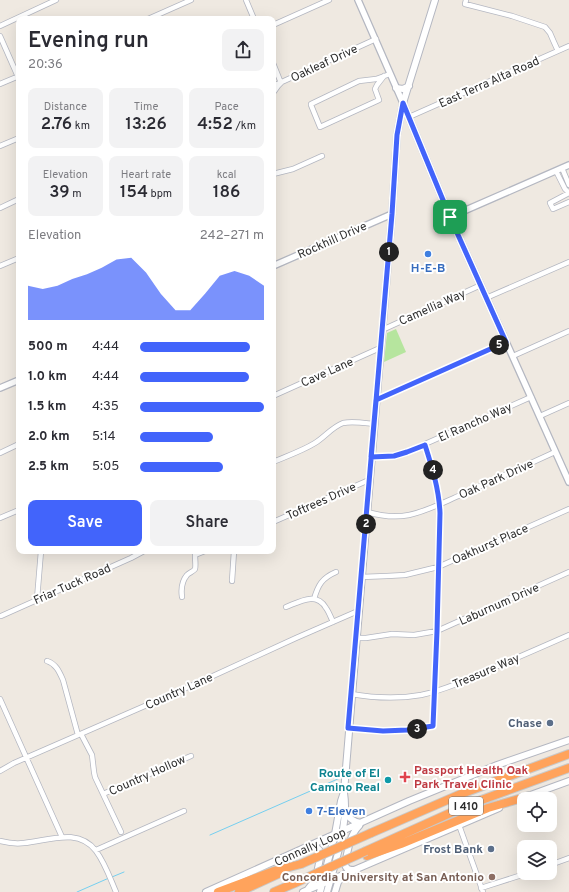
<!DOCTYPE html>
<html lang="en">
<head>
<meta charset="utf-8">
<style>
  :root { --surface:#fff; --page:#f2f2f3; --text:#2b2b33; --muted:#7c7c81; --accent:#4264fb }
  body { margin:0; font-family:Overpass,sans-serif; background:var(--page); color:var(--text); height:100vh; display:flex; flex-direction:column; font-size:15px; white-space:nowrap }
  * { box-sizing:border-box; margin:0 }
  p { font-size:13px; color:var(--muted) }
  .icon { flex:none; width:22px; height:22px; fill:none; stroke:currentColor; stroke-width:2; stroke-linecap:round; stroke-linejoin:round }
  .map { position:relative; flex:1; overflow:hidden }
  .side { position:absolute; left:16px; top:16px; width:260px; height:538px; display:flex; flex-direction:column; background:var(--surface); border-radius:8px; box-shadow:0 4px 16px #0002 }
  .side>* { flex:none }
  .fabs { position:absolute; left:517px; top:792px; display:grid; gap:8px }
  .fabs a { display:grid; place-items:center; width:40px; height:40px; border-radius:8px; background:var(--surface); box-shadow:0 4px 16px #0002; font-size:20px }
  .pin { position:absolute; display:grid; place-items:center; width:34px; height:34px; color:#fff; margin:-17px; border-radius:8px; box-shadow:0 2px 6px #0006 }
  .km { position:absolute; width:20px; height:20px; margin:-10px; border-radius:50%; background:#222; color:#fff; font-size:11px; line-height:20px; text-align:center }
  .round { display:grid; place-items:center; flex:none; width:42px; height:42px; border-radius:8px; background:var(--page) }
  .headline { display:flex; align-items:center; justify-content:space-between; height:68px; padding:0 12px }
  h1 { font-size:22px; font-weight:600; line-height:30px }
  .figures { display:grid; grid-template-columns:repeat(3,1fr); gap:6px; height:68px; padding:4px 12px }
  .figures div { display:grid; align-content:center; border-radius:8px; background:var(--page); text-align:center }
  .figures b { font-size:17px; font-weight:600 }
  .figures small { font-size:11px; font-weight:400 }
  .figures p { font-size:11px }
  .chart { height:112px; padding:8px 12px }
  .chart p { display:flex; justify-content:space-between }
  .chart svg { width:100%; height:72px; margin-top:4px; fill:var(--accent); opacity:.7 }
  .action { display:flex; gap:8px; margin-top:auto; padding:8px 12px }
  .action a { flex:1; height:46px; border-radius:8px; background:var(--accent); color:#fff; font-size:16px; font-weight:600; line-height:46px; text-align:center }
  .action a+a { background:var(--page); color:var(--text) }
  ul { padding:0 12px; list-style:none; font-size:13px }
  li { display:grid; grid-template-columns:64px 48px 1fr; align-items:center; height:30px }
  li i { height:10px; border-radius:5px; background:var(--accent) }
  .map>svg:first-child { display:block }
</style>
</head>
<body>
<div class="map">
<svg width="569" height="892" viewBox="0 0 569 892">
  <rect width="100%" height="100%" fill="#efe9e1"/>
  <path fill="#b6e59e" d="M396 329 406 352 384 362 387 333Z"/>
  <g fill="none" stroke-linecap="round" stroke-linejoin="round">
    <path stroke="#75cff0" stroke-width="1" d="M210 835 340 778
      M112 877 124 872
      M77 892 109 878"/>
    <defs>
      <path id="minor" d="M246 0 254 19
        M466 0 465 4 512 16 545 27 550 33 553 40 558 51
        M148 19 191 0
        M273 25 329 0
        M0 26 56 0
        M0 36 19 79
        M273 63 281 83 278 86 273 93
        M384 76 377 85 375 89 379 100 320 127 311 105V104L359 81 376 79 390 74
        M0 84 19 76
        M273 86 376 39
        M409 117 569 46
        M273 118V119
        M0 146 19 138
        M562 168 569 185
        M556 171 565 189 569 193
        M273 174 293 169 322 156
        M569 193 550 203 553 209 569 202
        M0 208 19 199
        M0 266 19 258
        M486 298 569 262
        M382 330 481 285
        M513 356 569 331
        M273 396 380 348
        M376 400 506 342
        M540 416 569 403
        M0 453 19 444
        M371 457 394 456 407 452 531 397
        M273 462C287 456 302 451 315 443 325 437 332 427 343 423 353 421 364 423 374 424
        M367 512C381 516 394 518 409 515 428 511 446 501 463 494 494 480 525 466 555 452
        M0 518 19 510
        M273 522 369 480
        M195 555 205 551
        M361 577 387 576 405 575 438 567 569 509
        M232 581 234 551
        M182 597C181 590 182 581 187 575 189 573 194 571 195 569 196 567 195 558 195 555
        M37 599 41 551
        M314 599C318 585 322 578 336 572
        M286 607C299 602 316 591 326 608 329 612 331 618 333 622
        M1 616 131 558 144 551
        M356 638H366L392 634 414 635 437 631 569 572
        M47 661C56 664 59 671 63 680L78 735
        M351 694C374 698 398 699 421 695 445 690 471 678 493 668 519 657 544 646 569 635
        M0 699 62 837
        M349 728 383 731 407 730 433 726 437 631 440 513C439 489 432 467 425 445
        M81 734 92 755 94 772 95 777 121 832
        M0 771 14 763 202 681 296 638 358 611
        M103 794 191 756
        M459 825 483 892
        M0 841C8 843 16 844 24 843 48 841 78 827 96 851 105 863 110 878 116 892
        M96 850 184 811
        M550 865 569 858
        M481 888 528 873"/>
      <path id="tertiary" d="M358 0 403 103 450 217 569 482
        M450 217 569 165
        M273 266 392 214
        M0 388 19 380"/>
      <path id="secondary" d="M396 88 403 89 409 86
        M525 797 569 781
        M345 810C348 818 353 822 361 823
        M355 870C350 870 346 870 345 864 348 851 349 836 359 826
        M308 889C318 879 318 866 321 853 319 848 316 847 311 846
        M206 892 409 801 497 765 569 740
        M303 892 499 808
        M320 892 335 834 341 801 344 792 392 214 397 135 403 103 435 0
        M327 892C335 864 349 822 344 793
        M335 892 338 882 343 876"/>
      <path id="motorway" d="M371 833 461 794 569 754
        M366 851 468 805 506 791 569 768
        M367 856 401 844 488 808 529 796
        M218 892 274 871 301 864
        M239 892 278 874
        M274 892 295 883"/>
    </defs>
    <use href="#minor" stroke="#b4b7c1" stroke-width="6"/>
    <use href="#tertiary" stroke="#b4b7c1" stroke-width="8"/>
    <use href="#secondary" stroke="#b4b7c1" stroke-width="8"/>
    <use href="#motorway" stroke="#c9c9c9" stroke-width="10"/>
    <use href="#minor" stroke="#fff" stroke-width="4.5"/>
    <use href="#tertiary" stroke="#fff" stroke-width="5.5"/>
    <use href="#secondary" stroke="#fff" stroke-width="6"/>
    <use href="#motorway" stroke="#ffa35c" stroke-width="8"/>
    <defs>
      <path id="motorway-bridge" d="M301 864 371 833
        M295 883 366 851"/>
    </defs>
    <use href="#motorway-bridge" stroke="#c9c9c9" stroke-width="10" stroke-linecap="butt"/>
    <use href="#motorway-bridge" stroke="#ffa35c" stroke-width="8"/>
  </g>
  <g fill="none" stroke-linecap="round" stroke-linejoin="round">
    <defs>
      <path id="route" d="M450 217 403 103 397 135 392 214 348 728 383 731 407 730 433 726 437 631 440 513C439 489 432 467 425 445L407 452 394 456 371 457 376 400 506 342 450 217"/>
    </defs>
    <use href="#route" stroke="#fff" stroke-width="8"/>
    <use href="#route" stroke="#4264fb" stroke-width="5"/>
  </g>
  <g fill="#3f7fe0" stroke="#fff" stroke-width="1.5">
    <circle cx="428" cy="254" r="4"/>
    <circle cx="309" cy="811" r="4"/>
  </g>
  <g fill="#5c6f8a" stroke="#fff" stroke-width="1.5">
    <circle cx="550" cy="723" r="4"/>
    <circle cx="491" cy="849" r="4"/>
  </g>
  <path fill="#e0444e" stroke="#fff" stroke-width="1.5" d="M403 771h4v4h4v4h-4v4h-4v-4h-4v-4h4z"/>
  <circle fill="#0f9aa8" stroke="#fff" stroke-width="1.5" cx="388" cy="780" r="4"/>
  <circle fill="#8d6e63" stroke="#fff" stroke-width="1.5" cx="492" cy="877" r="4"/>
  <g text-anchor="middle" stroke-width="4" stroke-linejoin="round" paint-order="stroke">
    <rect fill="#fff" stroke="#6d6d6d" stroke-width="1" x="449" y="797" width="34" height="18" rx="3"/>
    <g font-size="11" font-weight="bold" fill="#2e2e2e">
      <text x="466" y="810">I 410</text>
    </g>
    <g font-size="12" fill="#2e2e2e" stroke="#fff">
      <text transform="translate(324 63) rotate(-25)" y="4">Oakleaf Drive</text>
      <text transform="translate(489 82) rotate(-24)" y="4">East Terra Alta Road</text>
      <text transform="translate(332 240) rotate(-24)" y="4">Rockhill Drive</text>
      <text transform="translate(432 307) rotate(-24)" y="4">Camellia Way</text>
      <text transform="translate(327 372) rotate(-24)" y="4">Cave Lane</text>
      <text transform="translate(475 422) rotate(-24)" y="4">El Rancho Way</text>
      <text transform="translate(496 479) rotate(-24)" y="4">Oak Park Drive</text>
      <text transform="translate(321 501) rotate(-24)" y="4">Toftrees Drive</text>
      <text transform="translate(490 544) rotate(-24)" y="4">Oakhurst Place</text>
      <text transform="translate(72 584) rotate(-24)" y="4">Friar Tuck Road</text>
      <text transform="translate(499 604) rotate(-24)" y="4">Laburnum Drive</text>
      <text transform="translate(486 671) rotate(-23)" y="4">Treasure Way</text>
      <text transform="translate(179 691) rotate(-24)" y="4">Country Lane</text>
      <text transform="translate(147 775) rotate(-24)" y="4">Country Hollow</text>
      <text transform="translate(310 847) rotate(-24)" y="4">Connally Loop</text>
    </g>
    <g font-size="12" font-weight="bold" fill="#366cbe" stroke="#fff">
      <text x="428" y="272">H-E-B</text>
      <text x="317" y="815" text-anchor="start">7-Eleven</text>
    </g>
    <g font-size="12" font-weight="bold" fill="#4e5e75" stroke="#fff" text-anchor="end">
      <text x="542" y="727">Chase</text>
      <text x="483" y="853">Frost Bank</text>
    </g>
    <g font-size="12" font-weight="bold" fill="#be3a42" stroke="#fff" text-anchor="start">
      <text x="414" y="774">Passport Health Oak<tspan x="414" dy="14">Park Travel Clinic</tspan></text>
    </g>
    <g font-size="12" font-weight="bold" fill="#0d838f" stroke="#fff" text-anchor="end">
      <text x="380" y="777">Route of El<tspan x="380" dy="14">Camino Real</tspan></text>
    </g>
    <g font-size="12" font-weight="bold" fill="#785e54" stroke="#fff" text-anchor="end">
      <text x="484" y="881">Concordia University at San Antonio</text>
    </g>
  </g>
</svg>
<div class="fabs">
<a><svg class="icon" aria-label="locate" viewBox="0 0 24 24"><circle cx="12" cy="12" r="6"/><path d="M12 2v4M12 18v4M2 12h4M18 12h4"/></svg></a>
<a><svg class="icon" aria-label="layers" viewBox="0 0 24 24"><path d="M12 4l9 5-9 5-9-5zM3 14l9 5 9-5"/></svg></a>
</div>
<div class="pin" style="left:450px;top:217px;background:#1e9e55"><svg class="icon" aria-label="arrive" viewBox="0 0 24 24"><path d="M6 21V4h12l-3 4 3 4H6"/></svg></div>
<b class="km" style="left:389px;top:252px">1</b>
<b class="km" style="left:366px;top:524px">2</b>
<b class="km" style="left:417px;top:729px">3</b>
<b class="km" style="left:433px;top:470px">4</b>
<b class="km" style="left:499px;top:345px">5</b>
<section class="side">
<div class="headline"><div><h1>Evening run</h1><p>20:36</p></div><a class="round"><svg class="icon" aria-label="share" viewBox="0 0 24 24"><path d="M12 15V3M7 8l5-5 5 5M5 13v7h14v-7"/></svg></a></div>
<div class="figures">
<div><p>Distance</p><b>2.76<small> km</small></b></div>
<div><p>Time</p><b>13:26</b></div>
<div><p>Pace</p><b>4:52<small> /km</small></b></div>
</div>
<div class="figures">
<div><p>Elevation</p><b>39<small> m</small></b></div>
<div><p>Heart rate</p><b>154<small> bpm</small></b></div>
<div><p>kcal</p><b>186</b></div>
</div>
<div class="chart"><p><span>Elevation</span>242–271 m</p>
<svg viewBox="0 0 160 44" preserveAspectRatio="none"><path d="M0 44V23L10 25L20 23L30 19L40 16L50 12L60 7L70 6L80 15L90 28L100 38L110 38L120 28L130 17L140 14L150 17L160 23V44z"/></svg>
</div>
<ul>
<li><b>500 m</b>4:44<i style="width:89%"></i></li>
<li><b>1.0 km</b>4:44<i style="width:88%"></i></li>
<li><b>1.5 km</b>4:35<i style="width:100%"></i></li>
<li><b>2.0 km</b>5:14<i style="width:59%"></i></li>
<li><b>2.5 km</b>5:05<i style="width:67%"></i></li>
</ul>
<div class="action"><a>Save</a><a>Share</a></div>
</section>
</div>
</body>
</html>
